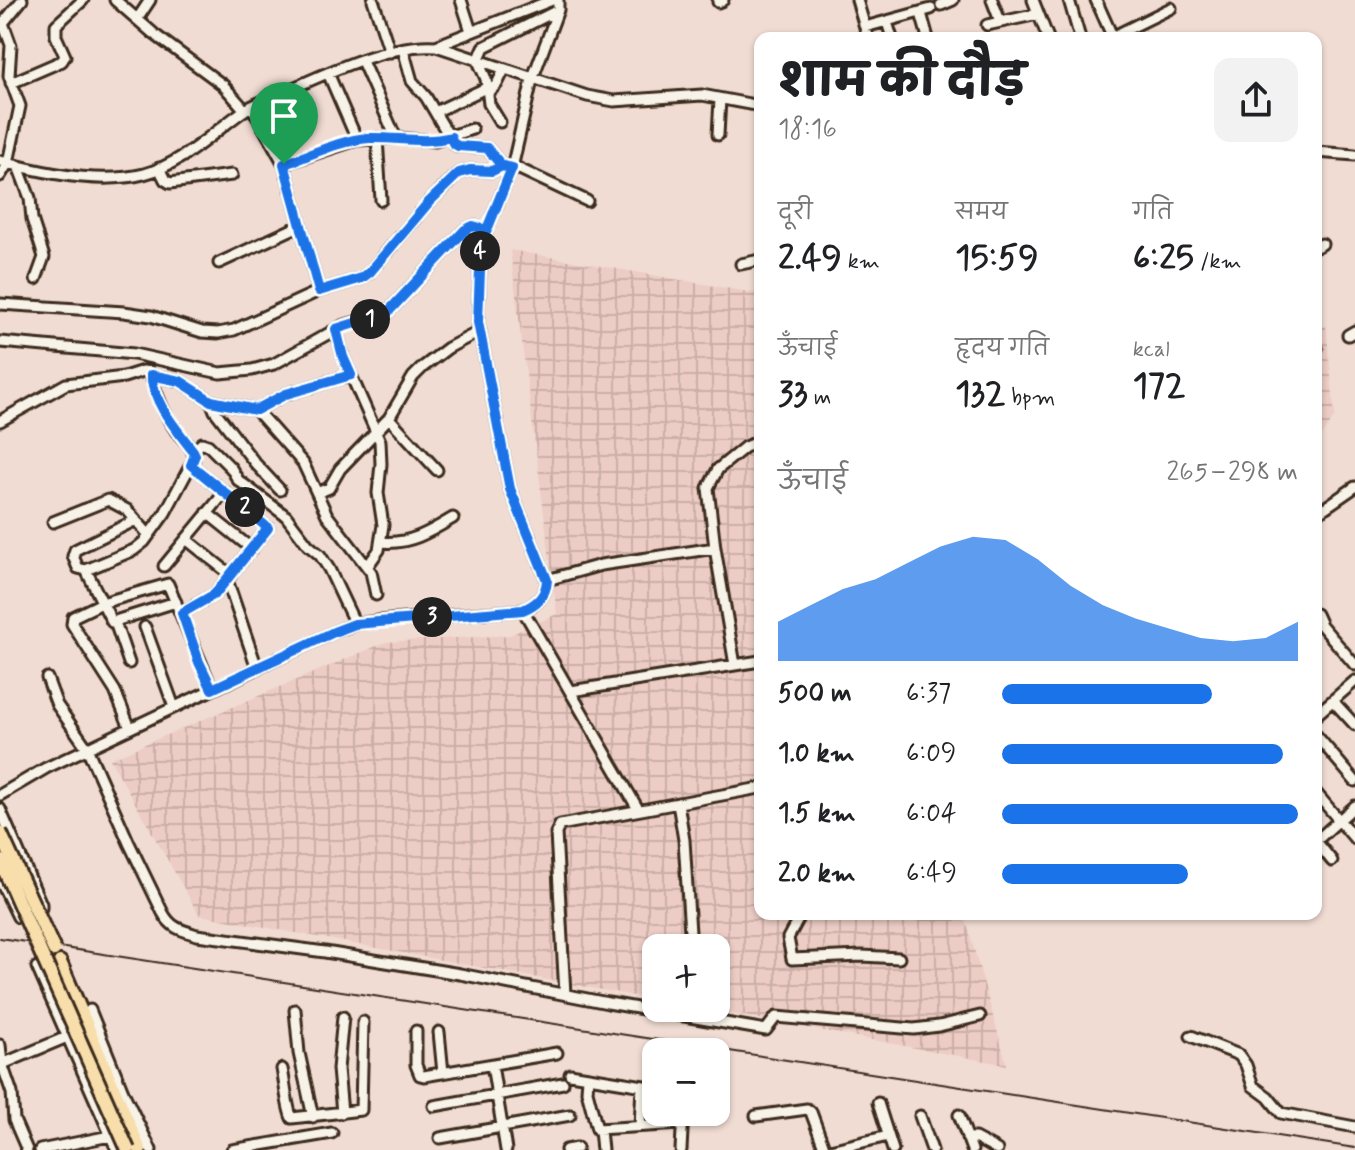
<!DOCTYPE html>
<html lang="hi">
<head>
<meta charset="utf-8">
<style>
  :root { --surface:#fff; --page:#f2f2f2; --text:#202124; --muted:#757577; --accent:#1a73e8 }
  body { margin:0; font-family:Mynerve,"Playpen Sans Deva",sans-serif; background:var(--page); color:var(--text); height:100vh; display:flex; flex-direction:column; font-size:30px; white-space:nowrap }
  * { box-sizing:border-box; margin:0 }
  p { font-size:26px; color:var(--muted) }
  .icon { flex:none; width:44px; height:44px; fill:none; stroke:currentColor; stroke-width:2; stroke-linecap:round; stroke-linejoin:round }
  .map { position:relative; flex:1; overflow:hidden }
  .side { position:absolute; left:754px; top:32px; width:568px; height:888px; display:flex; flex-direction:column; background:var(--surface); border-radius:16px; box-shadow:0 2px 6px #0004 }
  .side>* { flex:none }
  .controls { position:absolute; left:642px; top:934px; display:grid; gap:16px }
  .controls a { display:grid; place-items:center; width:88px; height:88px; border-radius:16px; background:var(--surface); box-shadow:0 2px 6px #0004; font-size:40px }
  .pin { position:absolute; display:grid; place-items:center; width:68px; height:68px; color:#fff; margin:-82px -34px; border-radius:50% 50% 50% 0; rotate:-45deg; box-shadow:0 0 8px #0007 }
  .pin .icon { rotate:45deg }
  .km { position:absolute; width:40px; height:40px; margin:-20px; border-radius:50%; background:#222; color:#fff; font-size:22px; line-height:40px; text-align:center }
  .round { display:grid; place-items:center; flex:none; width:84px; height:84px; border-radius:16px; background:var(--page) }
  .overview { display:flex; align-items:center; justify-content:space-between; height:136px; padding:0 24px }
  h1 { font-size:44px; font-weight:800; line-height:60px }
  .stats { display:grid; grid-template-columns:repeat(3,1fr); gap:12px; height:136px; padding:8px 24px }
  .stats div { display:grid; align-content:center }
  .stats b { font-size:34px; font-weight:800 }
  .stats small { font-size:22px; font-weight:400 }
  .stats p { font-size:22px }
  .chart { height:224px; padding:16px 24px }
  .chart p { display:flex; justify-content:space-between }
  .chart svg { width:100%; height:144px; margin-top:8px; fill:var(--accent); opacity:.7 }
  ul { padding:0 24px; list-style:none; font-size:26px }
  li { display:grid; grid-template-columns:128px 96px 1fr; align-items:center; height:60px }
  li i { height:20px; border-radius:10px; background:var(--accent) }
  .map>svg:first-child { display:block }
</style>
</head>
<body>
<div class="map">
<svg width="1355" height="1150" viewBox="0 0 1355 1150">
  <defs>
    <pattern id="industrial-grid" width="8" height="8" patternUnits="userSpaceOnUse" patternTransform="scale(2)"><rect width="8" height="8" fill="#ecccc4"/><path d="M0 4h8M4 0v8" fill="none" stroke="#cbafa8"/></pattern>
  </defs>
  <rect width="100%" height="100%" fill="#f1dcd3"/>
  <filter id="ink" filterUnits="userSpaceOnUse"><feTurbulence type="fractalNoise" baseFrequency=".0125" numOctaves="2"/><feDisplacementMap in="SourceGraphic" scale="16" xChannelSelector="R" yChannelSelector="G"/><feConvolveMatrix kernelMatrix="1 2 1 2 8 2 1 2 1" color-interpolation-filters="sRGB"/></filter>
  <g filter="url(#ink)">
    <path fill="url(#industrial-grid)" d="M510 250 760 294V914H964L1007 1065 701 1008H716V948H656V1000L199 915 110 759 386 642 510 635 557 614Z
      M1326 326 1335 416 1316 445V328Z"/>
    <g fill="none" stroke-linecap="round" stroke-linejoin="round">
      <defs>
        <path id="minor" d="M115 0 154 34 223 85 245 110
          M373 0 390 52
          M461 0 471 31
          M857 0 868 38
          M992 0 1000 21
          M1033 0 1048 38
          M1069 0 1080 38
          M1096 0 1113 38
          M718 2 723 0
          M941 5 953 0
          M921 13 928 38
          M138 18 150 0
          M887 22 892 38
          M987 25 1038 14
          M865 27 931 9
          M1110 38 1171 8
          M436 46 552 0
          M403 49 412 81 426 97 453 143 458 146 487 148 502 166
          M362 61 396 138
          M328 73 357 140
          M11 83 62 61 65 56 56 36V25L83 0
          M488 93 497 84 504 70
          M252 107 284 164 319 291
          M435 112 488 87
          M500 122 489 104 486 79 478 61 484 47 558 10
          M718 135 720 99
          M377 138 381 200
          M1316 152 1355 155
          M0 161C43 173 99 185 144 174 182 164 211 134 242 112 253 104 268 100 280 94 322 75 391 42 436 46L587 96 614 101 702 95 760 106
          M284 164 357 140 396 138 435 141 472 129
          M18 166 30 198 32 219 44 257 36 279
          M513 166 587 201
          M159 168 165 180 170 183 232 175
          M0 176 8 163 20 106 9 76 11 45 3 23 22 0
          M1316 247 1322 244
          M219 263 299 226
          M741 264 760 260
          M0 304 124 312 151 316 202 332 218 333 234 330 319 291 362 278 370 272 429 202 459 173 470 170 492 171 502 166 512 168
          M336 329 343 357 380 441 381 464 378 493 383 525 379 550 367 567
          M1348 335 1355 331
          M0 342 134 354 220 373 252 370 274 364 342 326 387 313 465 230 473 226 487 230
          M1316 348H1317
          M151 375 180 381 211 401 256 410 303 463 327 515 371 572 376 595
          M211 401 215 411 255 463 280 490
          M256 410 286 394 351 375
          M389 418 437 470
          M0 421 66 384 124 377 143 371 149 372C158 396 161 410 177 432 184 441 194 447 194 459L165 513 144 542 134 550 86 570 78 568 73 556 75 550 136 520
          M193 451 202 443 208 445 231 468 238 480 286 516 308 545 320 555 329 569 355 624
          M317 493 329 488 340 469 389 418 413 377 423 367 448 348 480 331
          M207 513 252 549
          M1316 514 1355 487
          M53 522 108 500 127 510 149 535
          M186 539 231 575
          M381 542C409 545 430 532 453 518
          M164 566 225 492
          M86 570 112 622 176 602
          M227 580 257 668
          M547 580 601 565 715 548
          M523 610 638 809
          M182 613 215 594 268 528 191 465
          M1316 614 1321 625 1355 665
          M115 622 129 663
          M145 627 174 707
          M735 665 715 548 708 488 718 469 745 447 760 441
          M47 678 57 705 87 748 129 843 163 913C171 928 181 930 197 935L325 952 460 974 608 1003 766 1030 776 1017 914 1029 939 1026 980 1016
          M571 691 760 661
          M1333 701 1355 725
          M1316 715 1355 681
          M130 728 115 691 72 624 73 617 102 603 168 584 212 689
          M1316 735 1355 781
          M1316 793 1355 839
          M0 795 46 768 334 632 355 624 379 621 523 610C537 604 546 596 547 580L510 489 478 322 481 244 512 168 532 80 558 10V0
          M678 803 684 840 691 948
          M0 809 41 904V908L18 917 0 880
          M1316 841 1355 806
          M1316 841 1332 861
          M801 914 788 938 792 959 862 956 899 958
          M37 967 117 1150
          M565 994 556 833 560 825 760 788
          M90 1010 124 1094 151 1150
          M295 1010 299 1053 313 1117
          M416 1031V1065L420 1075 424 1076 557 1053
          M439 1032 443 1073
          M1191 1036 1239 1055 1246 1065 1253 1086 1268 1097 1281 1113 1355 1127
          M0 1045 2 1064 12 1093 14 1120 27 1150
          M0 1065 67 1037
          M492 1065 506 1150
          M282 1069C285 1083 287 1109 292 1118L361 1110 363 1022
          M570 1074 656 1088
          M588 1077 587 1091 597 1129 682 1124
          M878 1103 893 1150
          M434 1106 563 1083
          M342 1113 338 1069 343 1017
          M959 1115 972 1150
          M756 1116 807 1109 811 1112 825 1150
          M920 1116 932 1150
          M640 1126 642 1086
          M600 1130 602 1150
          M440 1138 570 1115
          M967 1138H975L997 1150
          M40 1150 110 1136
          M232 1150 332 1133
          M566 1150 577 1148
          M681 1150 683 1112
          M830 1150 888 1136"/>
        <path id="major" d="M60 962 140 1150"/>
      </defs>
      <use href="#minor" stroke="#3b2a1e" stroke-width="15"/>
      <use href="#major" stroke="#3b2a1e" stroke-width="18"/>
      <use href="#minor" stroke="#f7f3e8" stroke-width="9"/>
      <use href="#major" stroke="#f8deab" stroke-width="12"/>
      <path stroke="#3b2a1e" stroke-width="2" d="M0 938 1355 1148"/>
      <defs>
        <path id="major-bridge" d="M0 832 54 950
          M0 860 128 1150"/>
      </defs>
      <use href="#major-bridge" stroke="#3b2a1e" stroke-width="18" stroke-linecap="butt"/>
      <use href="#major-bridge" stroke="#f8deab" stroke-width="12"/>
    </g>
  </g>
  <g fill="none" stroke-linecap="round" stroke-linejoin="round" filter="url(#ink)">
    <defs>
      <path id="route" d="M284 164C311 155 340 140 369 138 397 137 423 144 451 137L453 143 458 146 487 148 502 166 512 168 487 230 473 226 465 230 387 313 336 329 343 357 351 375 286 394 256 410 211 401 180 381 151 375C155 406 175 427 193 451L195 455 191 465 268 528 215 594 182 613 199 662 212 689 334 632 355 624 523 610C537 604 546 596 547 580L510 489 478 322 481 244 512 168 502 166 492 171 470 170 459 173 429 202 370 272 362 278 319 291 284 164"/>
    </defs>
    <use href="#route" stroke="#fff" stroke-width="16"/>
    <use href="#route" stroke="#1a73e8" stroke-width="10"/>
  </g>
</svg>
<div class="controls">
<a>+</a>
<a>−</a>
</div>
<div class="pin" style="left:284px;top:164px;background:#1e9e55"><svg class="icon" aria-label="arrive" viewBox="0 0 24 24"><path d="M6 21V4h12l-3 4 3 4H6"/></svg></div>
<b class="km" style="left:370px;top:319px">1</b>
<b class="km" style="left:245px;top:507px">2</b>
<b class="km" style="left:432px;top:617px">3</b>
<b class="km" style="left:480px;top:251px">4</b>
<section class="side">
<div class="overview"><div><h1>शाम की दौड़</h1><p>18:16</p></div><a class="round"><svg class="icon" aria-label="share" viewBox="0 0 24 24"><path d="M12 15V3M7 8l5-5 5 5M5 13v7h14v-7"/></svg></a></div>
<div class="stats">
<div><p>दूरी</p><b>2.49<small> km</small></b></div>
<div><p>समय</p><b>15:59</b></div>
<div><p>गति</p><b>6:25<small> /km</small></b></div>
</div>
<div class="stats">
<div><p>ऊँचाई</p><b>33<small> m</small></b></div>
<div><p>हृदय गति</p><b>132<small> bpm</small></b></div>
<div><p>kcal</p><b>172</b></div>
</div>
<div class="chart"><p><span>ऊँचाई</span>265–298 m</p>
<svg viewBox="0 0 160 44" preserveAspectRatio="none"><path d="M0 44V32L10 27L20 22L30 19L40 14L50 9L60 6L70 7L80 13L90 21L100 27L110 31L120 34L130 37L140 38L150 37L160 32V44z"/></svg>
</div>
<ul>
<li><b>500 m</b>6:37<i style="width:71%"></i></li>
<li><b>1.0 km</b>6:09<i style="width:95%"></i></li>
<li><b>1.5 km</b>6:04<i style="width:100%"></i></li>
<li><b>2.0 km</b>6:49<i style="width:63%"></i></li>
</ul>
</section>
</div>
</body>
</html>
